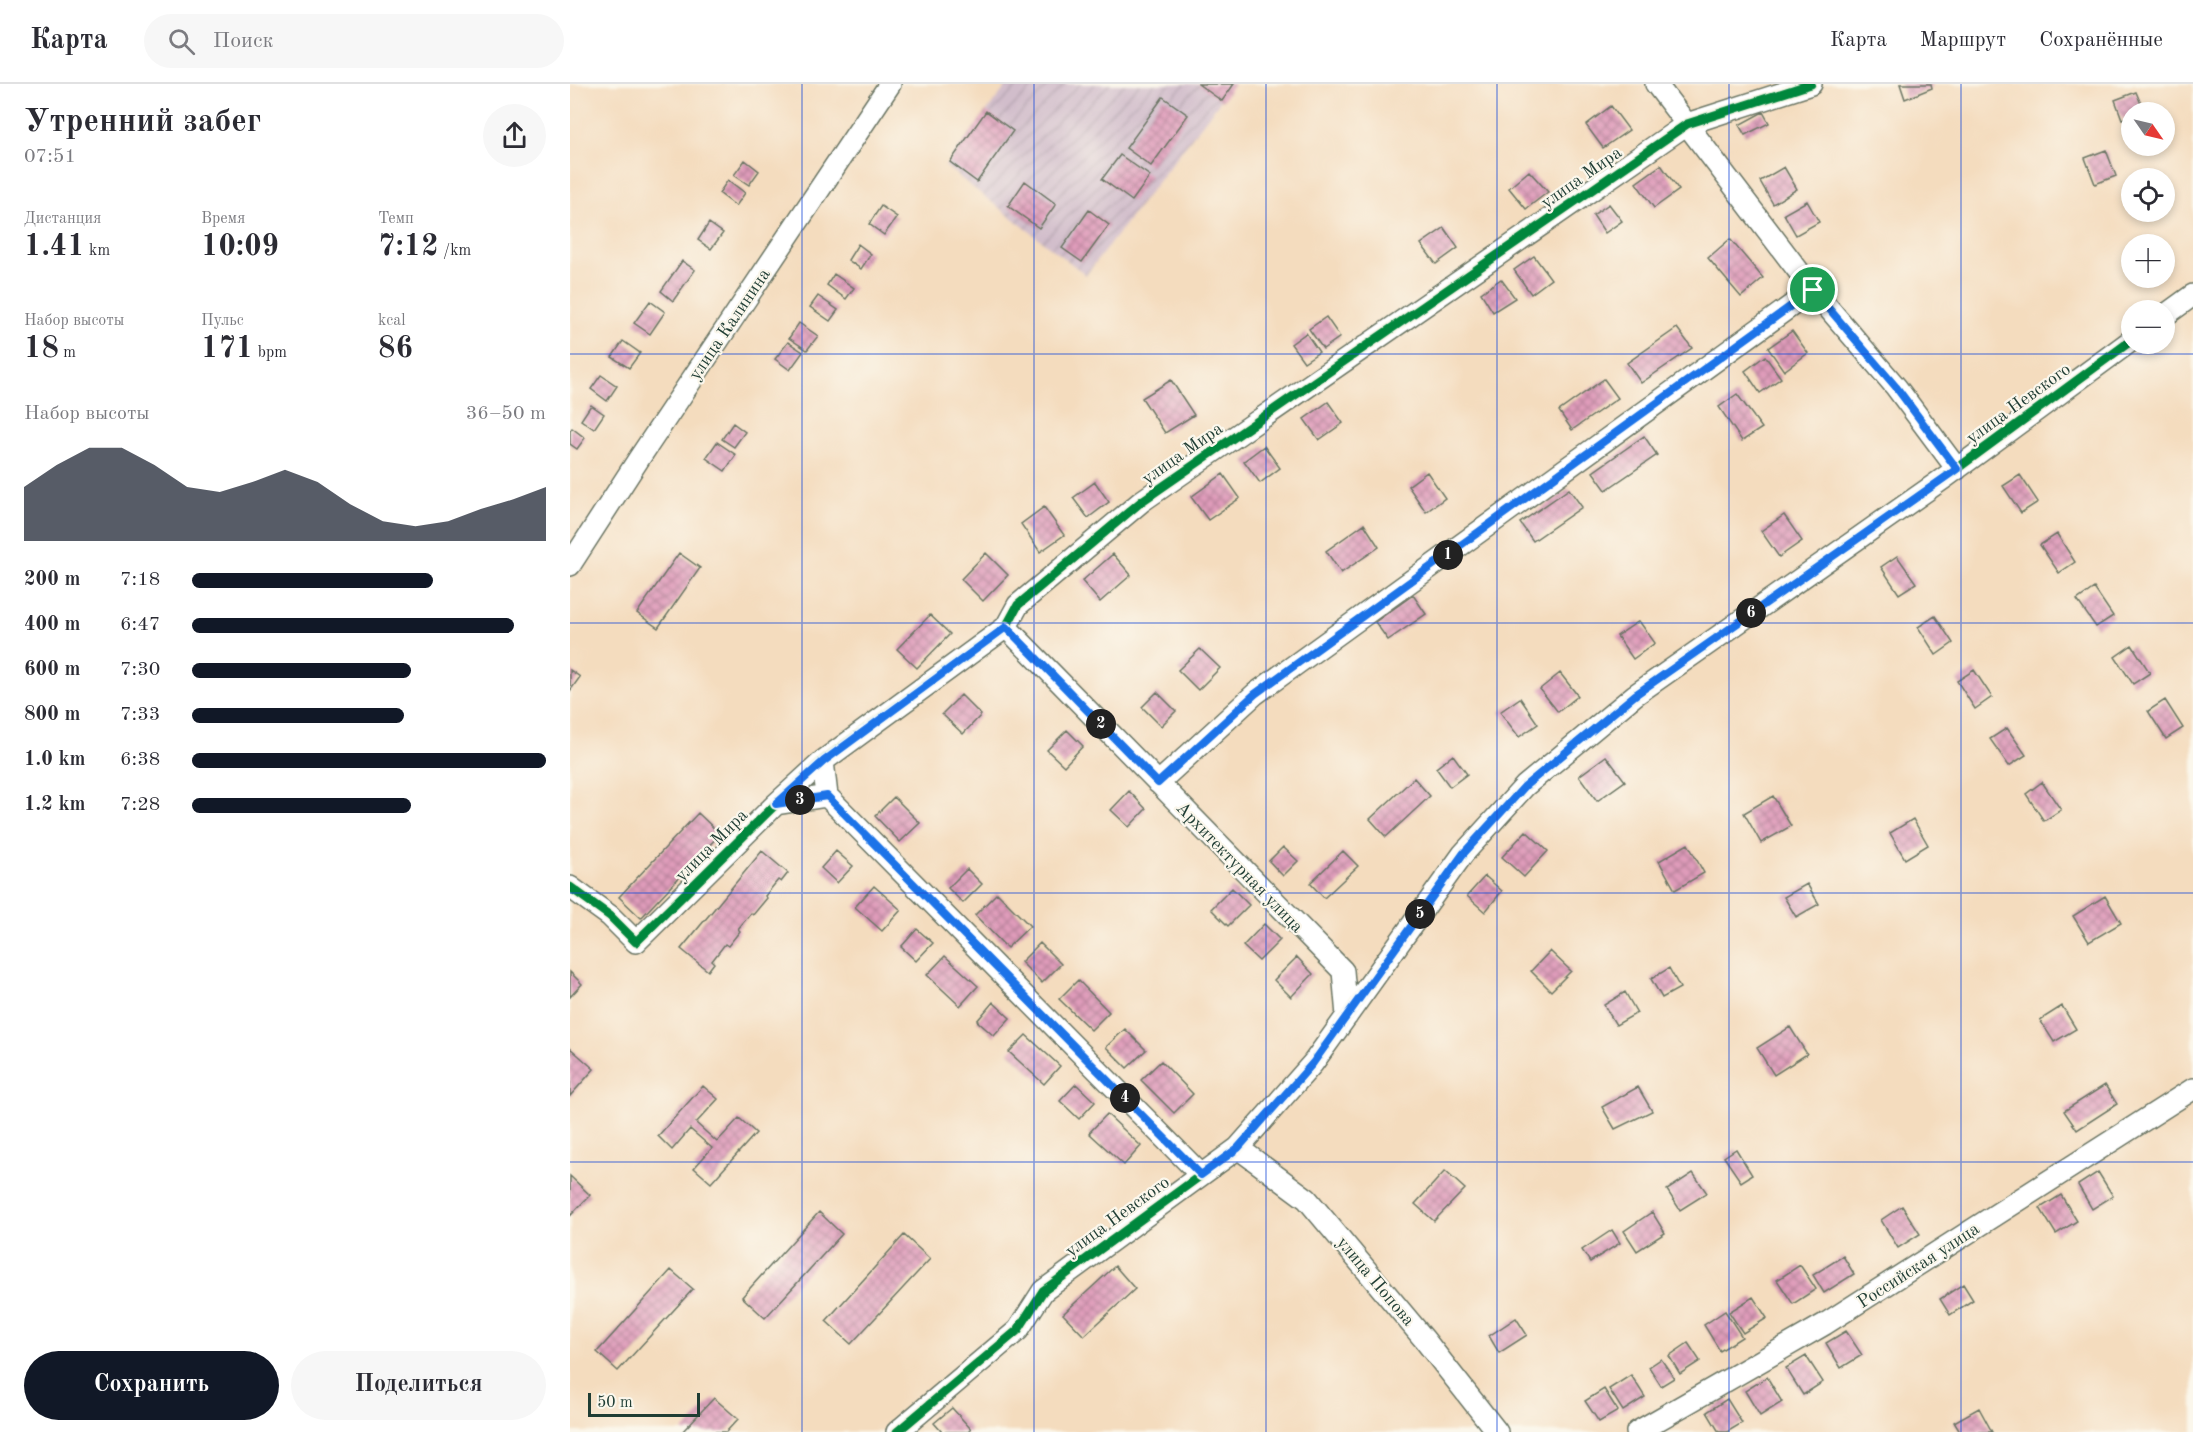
<!DOCTYPE html>
<html lang="ru">
<head>
<meta charset="utf-8">
<style>
  :root { --surface:#fff; --page:#f7f7f7; --text:#2b2b33; --muted:#7c7c81; --line:#e1e1e2; --accent:#111827 }
  body { margin:0; font-family:"Old Standard TT",serif; background:var(--page); color:var(--text); height:100vh; display:flex; flex-direction:column; font-size:22px; white-space:nowrap }
  * { box-sizing:border-box; margin:0 }
  p { font-size:20px; color:var(--muted) }
  .icon { flex:none; width:33px; height:33px; fill:none; stroke:currentColor; stroke-width:2; stroke-linecap:round; stroke-linejoin:round }
  .map { position:relative; flex:1; overflow:hidden }
  .details { display:flex; flex-direction:column; background:var(--surface); width:570px }
  .details>* { flex:none }
  .needle { width:39px; rotate:124deg }
  .tools { position:absolute; left:1551px; top:18px; display:grid; gap:12px }
  .tools a { display:grid; place-items:center; width:54px; height:54px; border-radius:50%; background:var(--surface); box-shadow:0 3px 9px #0003; font-size:30px }
  .scale { position:absolute; left:18px; bottom:15px; width:112px; box-sizing:border-box; padding-left:6px; border:3px solid #1f3d34; border-top:0; font-size:16px; line-height:21px; white-space:nowrap; color:#1f3d34; -webkit-text-stroke:4px #fbf7ec; paint-order:stroke }
  .pin { position:absolute; display:grid; place-items:center; width:51px; height:51px; color:#fff; margin:-26px; border:3px solid #fff; border-radius:50%; box-shadow:0 2px 6px #0007 }
  .km { position:absolute; width:30px; height:30px; margin:-15px; border-radius:50%; background:#222; color:#fff; font-size:16px; line-height:30px; text-align:center }
  .round { display:grid; place-items:center; flex:none; width:63px; height:63px; border-radius:32px; background:var(--page) }
  .headline { display:flex; align-items:center; justify-content:space-between; height:102px; padding:0 24px }
  h1 { font-size:33px; font-weight:600; line-height:45px }
  .metrics { display:grid; grid-template-columns:repeat(3,1fr); gap:9px; height:102px; padding:6px 24px }
  .metrics div { display:grid; align-content:center }
  .metrics b { font-size:30px; font-weight:600 }
  .metrics small { font-size:16px; font-weight:400 }
  .metrics p { font-size:16px }
  .chart { height:168px; padding:12px 24px }
  .chart p { display:flex; justify-content:space-between }
  .chart svg { width:100%; height:108px; margin-top:6px; fill:var(--accent); opacity:.7 }
  .cta { display:flex; gap:12px; margin-top:auto; padding:12px 24px }
  .cta a { flex:1; height:69px; border-radius:36px; background:var(--accent); color:#fff; font-size:24px; font-weight:600; line-height:69px; text-align:center }
  .cta a+a { background:var(--page); color:var(--text) }
  ul { padding:0 24px; list-style:none; font-size:20px }
  li { display:grid; grid-template-columns:96px 72px 1fr; align-items:center; height:45px }
  li i { height:15px; border-radius:8px; background:var(--accent) }
  header { display:flex; align-items:center; gap:36px; box-sizing:border-box; height:84px; padding:0 30px; background:var(--surface); border-bottom:2px solid var(--line) }
  header strong { font-size:28px }
  nav { display:flex; gap:33px; margin-inline-start:auto; font-size:21px }
  .search { width:420px; height:54px; background:var(--page); display:flex; align-items:center; gap:15px; box-sizing:border-box; padding:0 21px; border-radius:33px; color:var(--muted); font-size:22px }
  main { display:flex; flex:1; min-height:0 }
  .map>svg:first-child { display:block }
</style>
</head>
<body>
<header>
<strong>Карта</strong>
<div class="search"><svg class="icon" aria-label="search" viewBox="0 0 24 24"><circle cx="10" cy="10" r="6"/><path d="M15 15l6 6"/></svg>Поиск</div>
<nav><a>Карта</a><a>Маршрут</a><a>Сохранённые</a></nav>
</header>
<main>
<section class="details">
<div class="headline"><div><h1>Утренний забег</h1><p>07:51</p></div><a class="round"><svg class="icon" aria-label="share" viewBox="0 0 24 24"><path d="M12 15V3M7 8l5-5 5 5M5 13v7h14v-7"/></svg></a></div>
<div class="metrics">
<div><p>Дистанция</p><b>1.41<small> km</small></b></div>
<div><p>Время</p><b>10:09</b></div>
<div><p>Темп</p><b>7:12<small> /km</small></b></div>
</div>
<div class="metrics">
<div><p>Набор высоты</p><b>18<small> m</small></b></div>
<div><p>Пульс</p><b>171<small> bpm</small></b></div>
<div><p>kcal</p><b>86</b></div>
</div>
<div class="chart"><p><span>Набор высоты</span>36–50 m</p>
<svg viewBox="0 0 160 44" preserveAspectRatio="none"><path d="M0 44V22L10 13L20 6L30 6L40 13L50 22L60 24L70 20L80 15L90 20L100 29L110 36L120 38L130 36L140 31L150 27L160 22V44z"/></svg>
</div>
<ul>
<li><b>200 m</b>7:18<i style="width:68%"></i></li>
<li><b>400 m</b>6:47<i style="width:91%"></i></li>
<li><b>600 m</b>7:30<i style="width:62%"></i></li>
<li><b>800 m</b>7:33<i style="width:60%"></i></li>
<li><b>1.0 km</b>6:38<i style="width:100%"></i></li>
<li><b>1.2 km</b>7:28<i style="width:62%"></i></li>
</ul>
<div class="cta"><a>Сохранить</a><a>Поделиться</a></div>
</section>
<div class="map">
<svg width="1623" height="1348" viewBox="0 0 1623 1348">
  <defs>
    <pattern id="industrial-furrows" width="10" height="10" patternUnits="userSpaceOnUse" patternTransform="scale(1.5)"><rect width="10" height="10" fill="#d1bdcb"/><path d="M-1 1l2-2M0 10L10 0M9 11l2-2" fill="none" stroke="#b3a3af"/></pattern>
    <pattern id="building-cross-hatch" width="8" height="8" patternUnits="userSpaceOnUse" patternTransform="scale(1.5)"><rect width="8" height="8" fill="#df9bba"/><path d="M0 0l8 8M0 8l8-8" fill="none" stroke="#b48098"/></pattern>
  </defs>
  <rect width="100%" height="100%" fill="#fbf7ec"/>
  <filter id="ink" filterUnits="userSpaceOnUse"><feTurbulence type="fractalNoise" baseFrequency=".0167" numOctaves="2"/><feDisplacementMap in="SourceGraphic" scale="12" xChannelSelector="R" yChannelSelector="G"/><feConvolveMatrix kernelMatrix="1 2 1 2 8 2 1 2 1" color-interpolation-filters="sRGB"/></filter>
  <filter id="wash" filterUnits="userSpaceOnUse"><feTurbulence type="fractalNoise" baseFrequency=".008" numOctaves="4" result="noise"/><feDisplacementMap in="SourceGraphic" scale="24" xChannelSelector="R" yChannelSelector="G"/><feGaussianBlur stdDeviation="1.35" result="paint"/><feColorMatrix in="noise" values="0 0 0 0 0 0 0 0 0 0 0 0 0 0 0 0 0 1.4 0 .05"/><feComposite in="paint" operator="in"/></filter>
  <g filter="url(#wash)">
    <rect width="100%" height="100%" fill="#f4dcbe"/>
    <path fill="url(#industrial-furrows)" d="M438 0H663L516 191 375 82Z"/>
    <g id="blocks">
      <path fill="url(#building-cross-hatch)" d="M628 0H664L652 17Z
        M1330 0H1361L1362 4 1335 15Z
        M1566 8 1574 27 1562 28V32L1552 35 1545 16Z
        M593 13 618 31 581 82 556 64Z
        M1041 22 1059 46 1033 64 1016 41Z
        M416 27 443 47 407 98 380 78Z
        M1193 28 1199 39 1175 51 1169 41Z
        M1536 66 1546 92 1525 100 1515 74Z
        M550 71 580 92 562 117 532 95Z
        M175 76 189 87 179 101 164 91Z
        M1091 81 1109 106 1084 124 1066 99Z
        M1214 83 1227 105 1203 120 1190 97Z
        M959 87 978 108 956 125 939 104Z
        M158 96 175 109 166 122 149 109Z
        M455 97 486 120 469 144 438 122Z
        M1237 117 1249 138 1226 151 1214 130Z
        M1039 120 1052 137 1035 149 1023 131Z
        M311 122 327 133 314 151 299 140Z
        M519 126 539 141 512 178 492 164Z
        M139 139 153 149 141 165 128 156Z
        M874 144 888 164 866 180 851 160Z
        M1160 155 1193 194 1171 213 1138 174Z
        M288 160 301 170 291 185 278 176Z
        M964 172 981 195 961 210 944 186Z
        M112 177 125 186 103 217 91 207Z
        M264 190 284 204 276 215 257 201Z
        M931 195 945 214 923 228 911 209Z
        M248 212 268 226 260 237 240 223Z
        M80 217 95 228 80 250 64 239Z
        M756 233 770 253 753 265 739 245Z
        M229 239 248 252 237 266 219 254Z
        M1107 244 1122 264 1071 299 1057 279Z
        M1222 247 1238 269 1214 287 1198 264Z
        M736 249 749 268 734 278 721 260Z
        M53 257 70 269 59 284 42 273Z
        M218 258 233 268 220 286 205 275Z
        M1195 272 1211 294 1190 309 1175 287Z
        M31 291 47 302 37 317 21 305Z
        M1034 295 1048 314 1002 346 989 327Z
        M601 296 624 331 595 349 572 314Z
        M1167 310 1192 344 1172 357 1149 323Z
        M758 318 773 339 749 356 734 335Z
        M21 321 34 330 24 345 11 336Z
        M163 339 175 348 164 363 152 355Z
        M2 344 15 354 7 365 0 360V347Z
        M1074 352 1087 371 1036 406 1023 388Z
        M147 358 166 371 155 387 136 374Z
        M694 362 710 384 690 399 674 377Z
        M857 388 875 414 856 428 838 402Z
        M653 390 670 414 638 436 621 413Z
        M1450 391 1468 418 1451 429 1433 402Z
        M525 398 539 418 518 434 503 414Z
        M999 405 1012 423 963 457 950 439Z
        M474 423 494 451 470 468 451 440Z
        M1214 431 1232 457 1209 473 1191 447Z
        M794 440 809 463 771 489 756 467Z
        M1487 450 1505 478 1489 489 1470 461Z
        M109 469 130 484 88 544 67 529Z
        M416 469 438 491 413 517 391 495Z
        M543 470 561 491 530 518 512 497Z
        M1327 472 1346 499 1329 510 1311 483Z
        M1524 504 1543 532 1526 543 1507 516Z
        M843 511 856 530 818 556 805 538Z
        M360 531 380 550 347 584 327 565Z
        M1365 532 1383 559 1366 571 1348 543Z
        M1069 537 1085 559 1063 575 1047 552Z
        M1562 561 1580 589 1563 600 1545 573Z
        M630 565 650 584 628 606 608 586Z
        M0 586 10 593 0 607Z
        M1404 586 1422 613 1405 625 1387 597Z
        M990 589 1008 612 988 628 970 605Z
        M587 608 606 627 591 642 572 623Z
        M391 611 411 631 393 650 372 630Z
        M950 614 968 640 949 653 930 628Z
        M1595 616 1613 644 1596 655 1578 627Z
        M1437 644 1456 671 1439 682 1420 655Z
        M497 646 513 662 494 682 477 666Z
        M883 671 897 690 880 703 866 684Z
        M1036 672 1055 697 1027 717 1009 692Z
        M844 694 860 712 816 753 800 735Z
        M1472 698 1491 726 1474 737 1456 710Z
        M559 707 576 725 559 743 541 726Z
        M1203 712 1221 742 1191 759 1174 729Z
        M324 713 350 739 330 758 305 732Z
        M128 729 150 750 71 834 49 813Z
        M1343 735 1358 761 1335 775 1320 749Z
        M956 747 978 767 954 793 932 773Z
        M1118 760 1134 789 1105 806 1089 777Z
        M713 763 728 777 713 792 699 777Z
        M192 767 218 789 211 798 208 796 195 812 197 814 183 831 181 829 168 845 170 847 158 862 155 860 142 877 144 879 138 887 111 865Z
        M266 767 283 782 267 799 251 784Z
        M773 767 788 782 754 814 740 799Z
        M397 785 412 800 393 819 378 804Z
        M915 792 932 807 915 828 897 812Z
        M1237 800 1249 820 1226 833 1214 813Z
        M304 802 331 826 312 847 285 823Z
        M662 804 679 821 658 842 641 825Z
        M427 809 460 842 437 864 405 831Z
        M1535 812 1551 839 1519 858 1503 832Z
        M694 840 710 856 689 877 673 862Z
        M347 845 363 859 346 877 331 863Z
        M470 859 491 880 472 899 451 878Z
        M980 867 1001 887 981 907 961 887Z
        M375 872 408 902 390 922 357 891Z
        M727 873 743 890 721 913 704 896Z
        M1099 884 1110 904 1092 914 1081 895Z
        M0 888 12 900 0 913Z
        M508 896 539 928 521 946 489 915Z
        M1055 908 1067 929 1046 941 1034 921Z
        M423 918 440 934 424 952 407 937Z
        M1492 922 1506 945 1484 958 1470 936Z
        M1220 943 1237 970 1204 991 1187 964Z
        M555 945 576 966 557 984 536 963Z
        M456 951 490 982 474 1000 439 968Z
        M0 964 24 985 0 1012Z
        M591 977 623 1010 604 1029 571 996Z
        M506 1000 525 1018 509 1035 490 1017Z
        M1535 1001 1547 1020 1507 1046 1494 1027Z
        M133 1002 148 1015 126 1039 147 1058 169 1034 186 1049 141 1099 124 1084 142 1064 120 1045 102 1066 88 1052Z
        M1068 1003 1082 1027 1045 1045 1032 1023Z
        M537 1030 571 1062 554 1081 519 1049Z
        M1166 1065 1182 1091 1171 1098 1154 1073Z
        M875 1087 895 1105 864 1137 845 1120Z
        M1528 1088 1543 1112 1522 1125 1508 1101Z
        M1123 1089 1137 1109 1110 1126 1097 1106Z
        M0 1092 20 1111 0 1132Z
        M1491 1111 1507 1137 1486 1150 1470 1124Z
        M1332 1122 1350 1150 1328 1164 1311 1136Z
        M249 1128 272 1150 195 1234 172 1213Z
        M1082 1128 1095 1149 1067 1167 1054 1147Z
        M1042 1146 1050 1159 1020 1178 1012 1166Z
        M334 1151 360 1175 281 1260 256 1237Z
        M1273 1172 1284 1190 1254 1209 1243 1191Z
        M1230 1181 1246 1205 1223 1220 1207 1196Z
        M545 1182 565 1205 514 1252 493 1230Z
        M101 1186 123 1205 48 1287 27 1268Z
        M1393 1200 1403 1216 1380 1231 1370 1215Z
        M1183 1213 1197 1234 1173 1249 1159 1228Z
        M1155 1227 1172 1253 1150 1267 1134 1241Z
        M946 1234 957 1251 929 1269 919 1252Z
        M1276 1247 1292 1271 1271 1284 1256 1259Z
        M1118 1259 1130 1277 1110 1290 1099 1272Z
        M1236 1272 1253 1298 1233 1311 1216 1284Z
        M1091 1275 1104 1294 1091 1302 1079 1283Z
        M1061 1291 1075 1313 1053 1327 1039 1305Z
        M1197 1293 1212 1318 1190 1332 1175 1307Z
        M1034 1305 1048 1327 1029 1338 1015 1317Z
        M144 1314 168 1335 156 1348H112Z
        M1157 1315 1172 1339 1157 1348H1149L1137 1328Z
        M382 1324 401 1345 398 1348H372L364 1339Z
        M1409 1324 1422 1348H1390L1384 1338Z"/>
    </g>
  </g>
  <g filter="url(#ink)">
    <use href="#blocks" fill-opacity="0" stroke="#6a7564" stroke-width="1.5"/>
    <g fill="none" stroke-linecap="round" stroke-linejoin="round">
      <defs>
        <path id="minor" d="M1086 0 1243 206 1326 303 1387 385
          M1594 232 1623 211
          M0 481 70 373 320 0
          M436 543 773 887 777 932
          M253 677 257 712 631 1091
          M588 699 685 610 1243 206
          M206 720 257 712
          M0 803 40 832 66 858 206 720 253 677 436 543 448 521 572 417 1117 40 1241 0
          M668 1064 737 1115 854 1255 927 1348
          M327 1348 448 1246 473 1207 668 1064 743 979 893 770 955 702 1065 611 1377 392 1562 256
          M1067 1348 1255 1240 1623 1005"/>
      </defs>
      <use href="#minor" stroke="#6a7564" stroke-width="24"/>
      <use href="#minor" stroke="#fff" stroke-width="21"/>
      <defs>
        <path id="cycleway" d="M0 803 40 832 66 858 206 720 253 677 436 543 448 521 572 417 1117 40 1241 0
          M327 1348 448 1246 473 1207 668 1064 743 979 893 770 955 702 1065 611 1377 392 1562 256"/>
      </defs>
      <use href="#cycleway" stroke="#fbf7ec" stroke-width="13"/>
      <use href="#cycleway" stroke="#00873e" stroke-width="9"/>
    </g>
  </g>
  <g fill="none" stroke-linecap="round" stroke-linejoin="round" filter="url(#ink)">
    <defs>
      <path id="route" d="M1243 206 1326 303 1387 385 1065 611 955 702 893 770 743 979 668 1064 631 1091 257 712 206 720 254 677 436 543 588 699 685 610Z"/>
    </defs>
    <use href="#route" stroke="#fff" stroke-width="12"/>
    <use href="#route" stroke="#1a73e8" stroke-width="8"/>
  </g>
  <path fill="none" stroke="#1d4ed8" stroke-width="1.5" stroke-opacity="0.55" d="M232 0V1348M464 0V1348M696 0V1348M927 0V1348M1159 0V1348M1391 0V1348M0 270H1623M0 539H1623M0 809H1623M0 1078H1623"/>
  <g text-anchor="middle" stroke-width="4.5" stroke-linejoin="round" paint-order="stroke">
    <g font-size="18" fill="#1f3d34" stroke="#fbf7ec">
      <text transform="translate(1011 93) rotate(-35)" y="6">улица Мира</text>
      <text transform="translate(159 240) rotate(-56)" y="6">улица Калинина</text>
      <text transform="translate(1448 319) rotate(-36)" y="6">улица Невского</text>
      <text transform="translate(612 369) rotate(-35)" y="6">улица Мира</text>
      <text transform="translate(141 761) rotate(-45)" y="6">улица Мира</text>
      <text transform="translate(670 783) rotate(46)" y="6">Архитектурная улица</text>
      <text transform="translate(547 1132) rotate(-36)" y="6">улица Невского</text>
      <text transform="translate(1348 1181) rotate(-33)" y="6">Российская улица</text>
      <text transform="translate(806 1197) rotate(50)" y="6">улица Попова</text>
    </g>
  </g>
</svg>
<div class="tools">
<a><svg class="needle" viewBox="-14 -14 28 28"><path d="M0-13l5 13h-10z" fill="#e53935"/><path d="M0 13l5-13h-10z" fill="#7c7c81"/></svg></a>
<a><svg class="icon" aria-label="locate" viewBox="0 0 24 24"><circle cx="12" cy="12" r="6"/><path d="M12 2v4M12 18v4M2 12h4M18 12h4"/></svg></a>
<a>+</a>
<a>−</a>
</div>
<div class="scale">50 m</div>
<div class="pin" style="left:1243px;top:206px;background:#1e9e55"><svg class="icon" aria-label="arrive" viewBox="0 0 24 24"><path d="M6 21V4h12l-3 4 3 4H6"/></svg></div>
<b class="km" style="left:878px;top:471px">1</b>
<b class="km" style="left:531px;top:640px">2</b>
<b class="km" style="left:230px;top:716px">3</b>
<b class="km" style="left:555px;top:1014px">4</b>
<b class="km" style="left:850px;top:830px">5</b>
<b class="km" style="left:1181px;top:529px">6</b>
</div>
</main>
</body>
</html>
